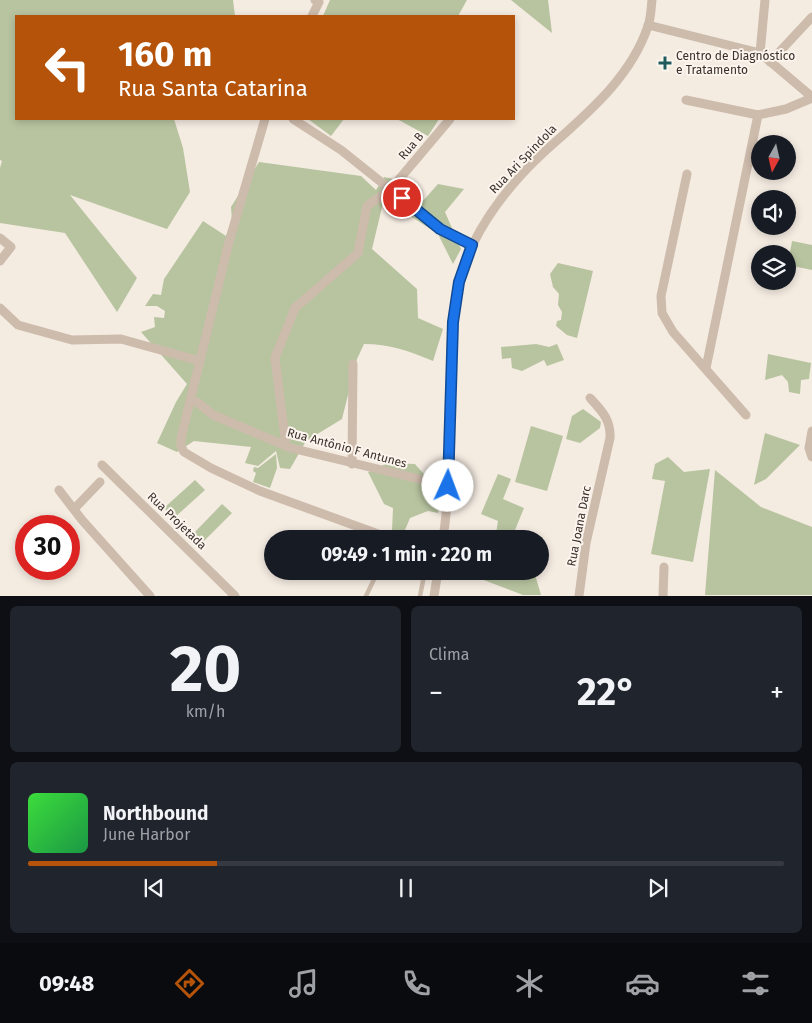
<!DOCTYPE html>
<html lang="pt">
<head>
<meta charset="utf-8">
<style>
  :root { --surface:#171b24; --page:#20242c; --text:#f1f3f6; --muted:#9ea1a6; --line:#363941; --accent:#b45309 }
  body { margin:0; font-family:"Fira Sans",sans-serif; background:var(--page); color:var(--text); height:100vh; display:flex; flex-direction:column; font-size:19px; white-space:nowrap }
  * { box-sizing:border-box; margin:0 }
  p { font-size:16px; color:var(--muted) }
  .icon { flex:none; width:28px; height:28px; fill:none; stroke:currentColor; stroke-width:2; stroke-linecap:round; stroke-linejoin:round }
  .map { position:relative; height:596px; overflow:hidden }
  .sheet { display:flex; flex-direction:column; gap:10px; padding:10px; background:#0d0f14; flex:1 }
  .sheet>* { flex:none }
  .banner { position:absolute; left:15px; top:15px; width:500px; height:105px; border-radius:0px; box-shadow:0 2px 8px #0003; background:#b45309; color:#fff; overflow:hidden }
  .needle { width:32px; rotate:188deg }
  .fabs { position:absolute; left:751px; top:135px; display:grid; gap:10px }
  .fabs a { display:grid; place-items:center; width:45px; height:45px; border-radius:50%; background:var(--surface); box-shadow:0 2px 8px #0003; font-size:25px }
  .speed { position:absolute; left:15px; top:515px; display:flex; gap:10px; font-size:25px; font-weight:700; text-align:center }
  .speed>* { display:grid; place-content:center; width:65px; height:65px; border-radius:50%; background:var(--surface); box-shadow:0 2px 8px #0003; line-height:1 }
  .speed .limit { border:8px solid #d22; background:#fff; color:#111 }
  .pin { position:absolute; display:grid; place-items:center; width:42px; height:42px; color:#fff; margin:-21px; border:2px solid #fff; border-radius:50%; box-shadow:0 1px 5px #0007 }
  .me { position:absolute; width:55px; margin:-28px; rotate:2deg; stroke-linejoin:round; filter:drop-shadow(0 0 4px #0008) }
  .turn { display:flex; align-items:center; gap:18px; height:105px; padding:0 20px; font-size:22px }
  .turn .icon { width:65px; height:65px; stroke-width:2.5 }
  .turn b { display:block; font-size:35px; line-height:42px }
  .big { font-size:38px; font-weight:700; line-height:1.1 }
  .sheet .tile { flex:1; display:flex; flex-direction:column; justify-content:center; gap:8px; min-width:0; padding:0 18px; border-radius:8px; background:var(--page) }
  .sheet .dial { align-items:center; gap:0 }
  .dial b { font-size:65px; line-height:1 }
  .song { display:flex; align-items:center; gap:15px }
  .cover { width:60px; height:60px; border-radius:8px; background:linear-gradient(135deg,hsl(120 70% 55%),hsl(140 70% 35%)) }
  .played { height:5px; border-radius:2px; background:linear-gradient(90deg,var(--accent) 25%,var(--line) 25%) }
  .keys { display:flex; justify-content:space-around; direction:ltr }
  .heat { display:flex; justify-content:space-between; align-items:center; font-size:28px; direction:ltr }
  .sheet .tiles { flex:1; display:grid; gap:10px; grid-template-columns:1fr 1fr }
  .tile:last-child { grid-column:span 2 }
  .trip { position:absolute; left:264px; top:530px; width:285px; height:50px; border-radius:25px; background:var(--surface); box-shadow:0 2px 8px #0003; font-weight:700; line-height:50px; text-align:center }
  .menu { display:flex; height:80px; justify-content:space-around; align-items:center; background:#090b0e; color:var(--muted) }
  .menu .icon { width:35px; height:35px }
  .menu .active { color:var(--accent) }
  .menu b { font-size:22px; color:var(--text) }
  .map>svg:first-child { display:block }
  .green { fill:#b8c4a0 }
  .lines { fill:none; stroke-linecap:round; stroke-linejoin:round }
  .lane { stroke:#cdbbac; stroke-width:4.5 }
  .street { stroke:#cdbbac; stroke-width:9 }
  .route-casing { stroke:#114b97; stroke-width:12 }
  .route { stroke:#1a73e8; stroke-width:9 }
  .poi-dot { fill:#1f5a5e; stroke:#fbf5ee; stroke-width:2 }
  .labels { text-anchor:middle; stroke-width:4; stroke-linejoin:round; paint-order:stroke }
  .poi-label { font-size:12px; fill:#3b302b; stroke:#fbf5ee; text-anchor:start }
  .street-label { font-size:12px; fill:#3b302b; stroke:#fbf5ee }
</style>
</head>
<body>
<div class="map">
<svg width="812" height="596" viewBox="0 0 812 596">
  <rect width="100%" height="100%" fill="#f4ebe1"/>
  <g class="green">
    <path d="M 0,0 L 233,0 L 235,16 L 16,16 L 16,119 L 174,119 L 183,148 L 190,192 L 167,229 L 70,195 L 137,278 L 117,312 L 65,233 L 0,223 L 0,168 L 2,161 L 0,160 Z"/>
    <path d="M 330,0 L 467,0 L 458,16 L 323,16 Z"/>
    <path d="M 511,0 L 548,0 L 552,33 Z"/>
    <path d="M 308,119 L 344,119 L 331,136 Z"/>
    <path d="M 397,119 L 439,119 L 428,136 Z"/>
    <path d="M 259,162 L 361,176 L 376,190 L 384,177 L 403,181 L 415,181 L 405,193 L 415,203 L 422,202 L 438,184 L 464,189 L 445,212 L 461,249 L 453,264 L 438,234 L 384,199 L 372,249 L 417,289 L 418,318 L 443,329 L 433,361 C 410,351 389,344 364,344 L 357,359 L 342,419 L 306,441 L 290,469 L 280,468 L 276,451 L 258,466 L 245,463 L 251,447 L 194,441 L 177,452 L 157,443 L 176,402 L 187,384 L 141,332 L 155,327 L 154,317 L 164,318 L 165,311 L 157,306 L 145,306 L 153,294 L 161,295 L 164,279 L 203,221 L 226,236 L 232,221 L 231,207 Z"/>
    <path d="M 792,241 L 812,245 L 812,270 L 788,265 Z"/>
    <path d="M 558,263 L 593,271 L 577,338 L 567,335 L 556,326 L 557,321 L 561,320 L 562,312 L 558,305 L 559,294 L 553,287 L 550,274 Z"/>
    <path d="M 536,344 L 549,347 L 557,344 L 564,360 L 547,366 L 544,360 L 522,371 L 512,368 L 511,358 L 502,359 L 501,347 Z"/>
    <path d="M 768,354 L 811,363 L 809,379 L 801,380 L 800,394 L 789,392 L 788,382 L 782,375 L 765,380 Z"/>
    <path d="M 583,409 L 601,422 L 600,428 L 580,443 L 566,439 L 572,416 Z"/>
    <path d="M 531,426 L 563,436 L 547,491 L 515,482 Z"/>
    <path d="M 765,433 L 800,445 L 766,479 L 754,485 Z"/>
    <path d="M 276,454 L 277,468 L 270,488 L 253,482 L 256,473 L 253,471 L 254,467 L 258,468 Z"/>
    <path d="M 668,457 L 684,472 L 710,469 L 693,562 L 651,554 L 665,481 L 652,479 L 655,464 Z"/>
    <path d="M 388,463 L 415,464 C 429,480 441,490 438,513 L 428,511 L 410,518 L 403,535 L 392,530 L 393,508 L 384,504 L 368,472 Z"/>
    <path d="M 715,470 L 761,507 L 812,527 L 812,595 L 705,595 Z"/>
    <path d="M 498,474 L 511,479 L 503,499 L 524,508 L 513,535 L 509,539 L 495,539 L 498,521 L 481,514 Z"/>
    <path d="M 195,480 L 205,490 L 174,518 L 164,508 Z"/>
    <path d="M 222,504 L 232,513 L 201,544 L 192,535 Z"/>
    <path d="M 484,571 L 534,571 L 541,595 L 523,595 L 481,579 Z"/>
  </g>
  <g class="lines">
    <g class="lane">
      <path d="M 366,596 L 378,571"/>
      <path d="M 420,596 L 425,571"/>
    </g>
    <g class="street">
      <path d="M 312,16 L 319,2 L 315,0"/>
      <path d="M 648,25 L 760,53 L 812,97"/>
      <path d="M 760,53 L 765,0"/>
      <path d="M 770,62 L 812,17"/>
      <path d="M 686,100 L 758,115 L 786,109 L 812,98"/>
      <path d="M 265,119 L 229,242 L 181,438 L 181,446 L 184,452 L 211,468 L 260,491 L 392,539"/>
      <path d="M 293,119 L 341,150 L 440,229 L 472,245"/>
      <path d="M 687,174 L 661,296 L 662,313 L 673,332 L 746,415"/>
      <path d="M 0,238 L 11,247 L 0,261"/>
      <path d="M 0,308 L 18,325 L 72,340 L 121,339 L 200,361"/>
      <path d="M 706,368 L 758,115"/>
      <path d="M 197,402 L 213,415 L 291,448 L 448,486"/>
      <path d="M 812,431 L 809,448 L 812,457"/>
      <path d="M 286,446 L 275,358 L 295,308 L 358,253 L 367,206 L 391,189 L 450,119"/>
      <path d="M 352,464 L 353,364"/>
      <path d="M 102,465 L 235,596"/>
      <path d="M 59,490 L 82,520 L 150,596"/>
      <path d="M 74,509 L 100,482"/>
      <path d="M 443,539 C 449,499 450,458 450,418 C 451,361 447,299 472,246 C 489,211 514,180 543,153 C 583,117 630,80 648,26 C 651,18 651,8 652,0"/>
      <path d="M 434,596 L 438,571"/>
      <path d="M 579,596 L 586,543 L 610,438 C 611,420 602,411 590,398"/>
      <path d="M 663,596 L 664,567"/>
    </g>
  </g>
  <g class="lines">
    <g class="route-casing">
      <path id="route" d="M 402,198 L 440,229 L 472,245 L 459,282 L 453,322 L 448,486"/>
    </g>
    <use href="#route" class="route"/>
  </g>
  <path class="poi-dot" d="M662.5 55.5h5v5h5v5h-5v5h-5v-5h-5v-5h5z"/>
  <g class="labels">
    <g class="poi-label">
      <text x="676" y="60">Centro de Diagnóstico<tspan x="676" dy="14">e Tratamento</tspan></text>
    </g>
    <g class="street-label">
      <text transform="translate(411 146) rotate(-50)" y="4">Rua B</text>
      <text transform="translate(523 159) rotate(-46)" y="4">Rua Ari Spindola</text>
      <text transform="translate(347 448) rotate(15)" y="4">Rua Antônio F Antunes</text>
      <text transform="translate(177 521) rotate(44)" y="4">Rua Projetada</text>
      <text transform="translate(579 526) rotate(-79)" y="4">Rua Joana Darc</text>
    </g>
  </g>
</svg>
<div class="fabs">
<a><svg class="needle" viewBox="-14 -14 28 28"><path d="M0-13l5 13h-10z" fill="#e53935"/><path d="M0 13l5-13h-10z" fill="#9ea1a6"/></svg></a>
<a><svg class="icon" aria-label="sound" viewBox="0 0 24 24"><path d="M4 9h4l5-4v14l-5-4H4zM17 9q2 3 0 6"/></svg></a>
<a><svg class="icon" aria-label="layers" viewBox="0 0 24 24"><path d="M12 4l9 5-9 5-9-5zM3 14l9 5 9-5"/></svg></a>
</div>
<div class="speed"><div class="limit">30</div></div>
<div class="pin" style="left:402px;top:198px;background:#d93025"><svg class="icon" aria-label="arrive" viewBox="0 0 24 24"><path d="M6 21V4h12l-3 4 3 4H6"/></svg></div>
<svg class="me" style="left:448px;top:486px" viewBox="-20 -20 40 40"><circle r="19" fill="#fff"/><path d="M0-13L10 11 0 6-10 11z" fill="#1a73e8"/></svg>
<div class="trip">09:49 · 1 min · 220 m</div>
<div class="banner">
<div class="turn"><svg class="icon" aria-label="left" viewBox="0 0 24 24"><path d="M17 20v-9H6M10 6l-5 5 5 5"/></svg><div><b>160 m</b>Rua Santa Catarina</div></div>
</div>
</div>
<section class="sheet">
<div class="tiles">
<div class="tile dial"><b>20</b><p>km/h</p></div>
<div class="tile"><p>Clima</p>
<div class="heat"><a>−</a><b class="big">22°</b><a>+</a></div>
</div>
<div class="tile">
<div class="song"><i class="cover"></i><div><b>Northbound</b><p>June Harbor</p></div></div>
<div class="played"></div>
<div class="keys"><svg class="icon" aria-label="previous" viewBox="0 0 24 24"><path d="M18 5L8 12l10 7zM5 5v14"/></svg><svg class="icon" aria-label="pause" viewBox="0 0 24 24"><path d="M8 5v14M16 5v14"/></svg><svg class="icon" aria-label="next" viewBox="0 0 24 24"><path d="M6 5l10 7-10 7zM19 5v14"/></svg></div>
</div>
</div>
</section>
<nav class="menu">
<b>09:48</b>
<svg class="icon active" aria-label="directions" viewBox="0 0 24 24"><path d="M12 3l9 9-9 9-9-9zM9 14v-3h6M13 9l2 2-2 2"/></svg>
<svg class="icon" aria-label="music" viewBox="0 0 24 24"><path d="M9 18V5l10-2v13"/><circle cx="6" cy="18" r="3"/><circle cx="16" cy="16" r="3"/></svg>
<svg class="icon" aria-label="phone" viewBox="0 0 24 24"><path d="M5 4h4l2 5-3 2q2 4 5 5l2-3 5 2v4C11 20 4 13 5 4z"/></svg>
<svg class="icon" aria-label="climate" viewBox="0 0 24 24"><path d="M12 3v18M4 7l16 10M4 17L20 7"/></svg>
<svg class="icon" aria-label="car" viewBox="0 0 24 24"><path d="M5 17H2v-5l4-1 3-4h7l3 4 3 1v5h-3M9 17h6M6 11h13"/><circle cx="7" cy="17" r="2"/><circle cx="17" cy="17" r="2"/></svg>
<svg class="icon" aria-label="filters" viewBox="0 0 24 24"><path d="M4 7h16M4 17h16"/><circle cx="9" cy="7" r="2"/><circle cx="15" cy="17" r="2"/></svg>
</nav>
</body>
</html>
